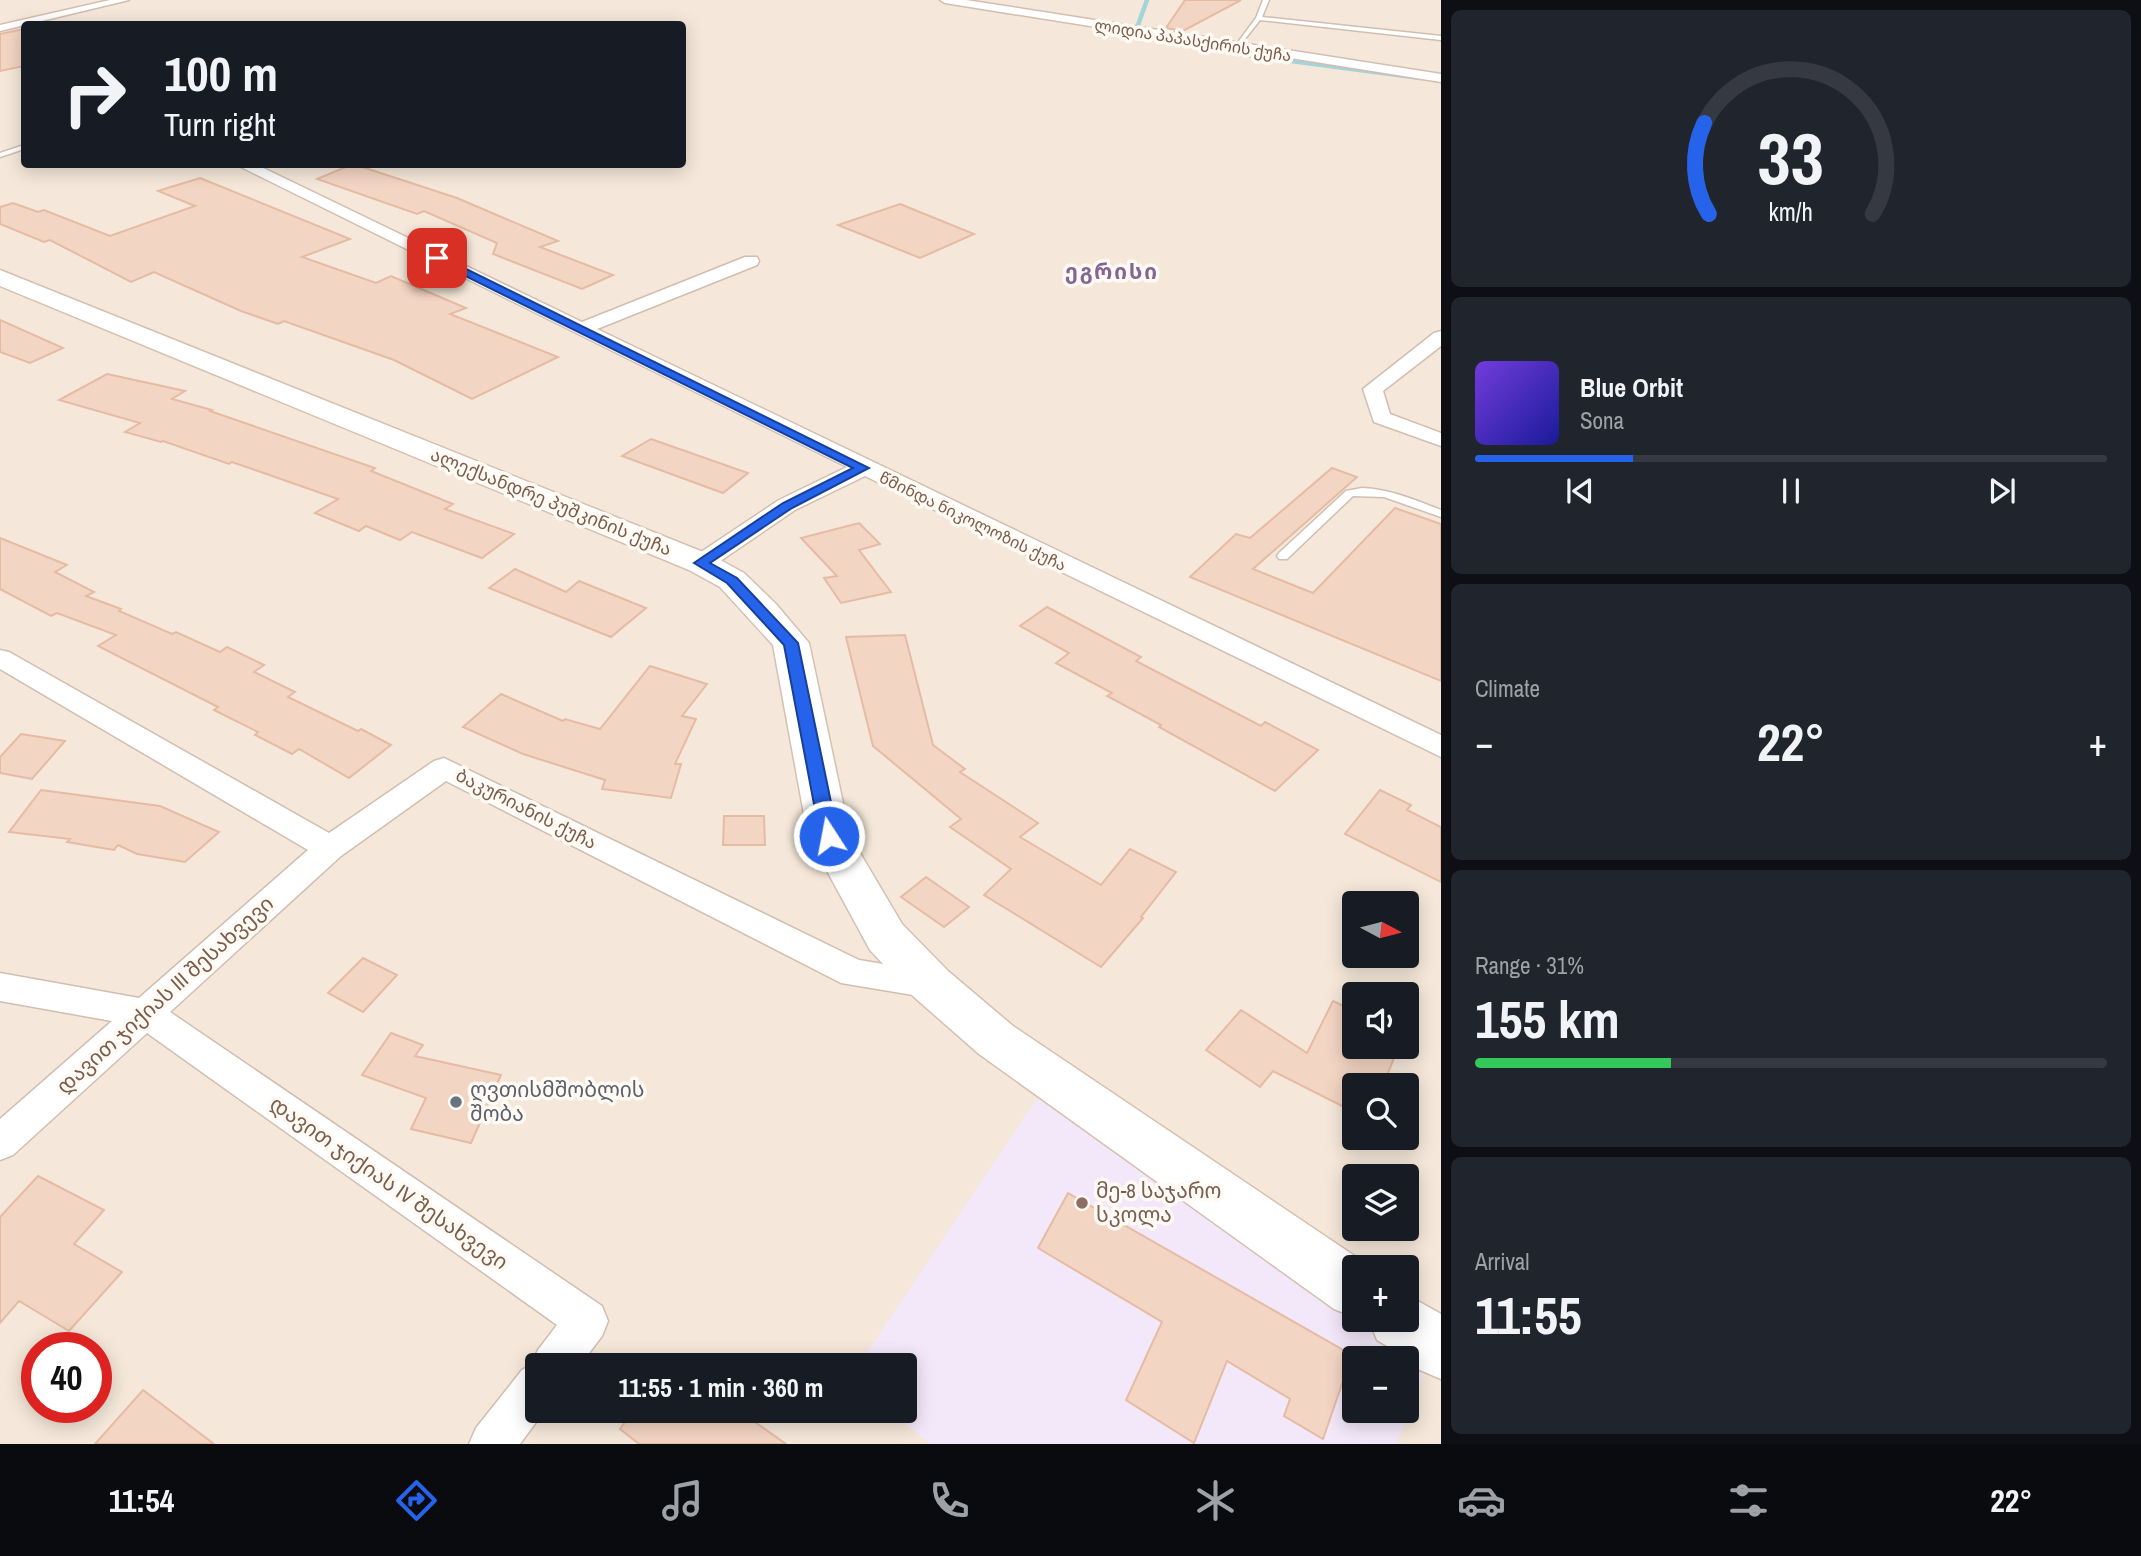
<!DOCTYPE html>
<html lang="en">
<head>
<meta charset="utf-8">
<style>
  :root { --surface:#171b24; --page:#20242c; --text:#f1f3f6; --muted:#9ea1a6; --line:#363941; --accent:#2563eb }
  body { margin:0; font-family:"Archivo Narrow","Noto Sans Georgian",sans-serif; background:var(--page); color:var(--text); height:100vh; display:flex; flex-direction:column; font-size:26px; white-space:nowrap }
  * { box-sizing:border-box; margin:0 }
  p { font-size:23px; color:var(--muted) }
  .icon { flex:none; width:38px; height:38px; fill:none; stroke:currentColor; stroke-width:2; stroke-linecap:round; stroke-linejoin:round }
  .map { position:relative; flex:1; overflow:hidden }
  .side { display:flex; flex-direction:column; gap:10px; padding:10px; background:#0d0f14; width:700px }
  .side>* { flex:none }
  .guide { position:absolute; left:21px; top:21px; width:665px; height:147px; border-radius:7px; box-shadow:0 4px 18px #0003; background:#171b24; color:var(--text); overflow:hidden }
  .needle { width:46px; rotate:97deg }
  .buttons { position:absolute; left:1342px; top:891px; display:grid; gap:14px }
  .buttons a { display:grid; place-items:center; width:77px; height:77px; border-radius:7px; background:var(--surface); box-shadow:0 4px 18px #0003; font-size:35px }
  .speed { position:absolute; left:21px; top:1332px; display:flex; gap:14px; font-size:35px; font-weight:700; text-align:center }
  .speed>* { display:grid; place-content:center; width:91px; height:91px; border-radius:50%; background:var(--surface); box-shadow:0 4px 18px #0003; line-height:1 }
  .speed .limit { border:10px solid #d22; background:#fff; color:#111 }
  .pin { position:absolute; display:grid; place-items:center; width:60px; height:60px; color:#fff; margin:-30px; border-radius:14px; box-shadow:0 4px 10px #0006 }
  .me { position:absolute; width:77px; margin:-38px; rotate:349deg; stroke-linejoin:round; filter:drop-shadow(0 0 5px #0008) }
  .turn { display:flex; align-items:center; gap:24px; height:147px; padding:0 28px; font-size:32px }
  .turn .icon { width:91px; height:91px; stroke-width:2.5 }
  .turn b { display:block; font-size:49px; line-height:60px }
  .big { font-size:52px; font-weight:800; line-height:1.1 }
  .side .tile { flex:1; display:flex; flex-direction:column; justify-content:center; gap:10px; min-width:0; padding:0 24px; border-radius:10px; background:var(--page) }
  .side .dial { align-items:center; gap:0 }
  .dial svg { height:182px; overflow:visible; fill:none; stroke:var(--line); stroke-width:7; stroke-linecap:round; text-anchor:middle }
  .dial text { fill:var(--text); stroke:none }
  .song { display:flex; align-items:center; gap:21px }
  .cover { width:84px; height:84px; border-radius:10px; background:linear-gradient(135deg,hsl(260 70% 55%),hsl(240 70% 35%)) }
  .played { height:7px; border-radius:4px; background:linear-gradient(90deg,var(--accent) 25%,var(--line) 25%) }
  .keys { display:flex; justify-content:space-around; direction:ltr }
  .heat { display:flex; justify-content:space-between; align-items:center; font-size:38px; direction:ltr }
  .charge { height:10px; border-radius:5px; background:linear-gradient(90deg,#34c759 31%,var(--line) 0) }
  .trip { position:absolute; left:525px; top:1353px; width:392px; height:70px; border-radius:7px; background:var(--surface); box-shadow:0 4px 18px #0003; font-weight:800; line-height:70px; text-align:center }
  .tab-bar { display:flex; height:112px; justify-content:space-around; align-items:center; background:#090b0e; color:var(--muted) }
  .tab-bar .icon { width:49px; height:49px }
  .tab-bar .selected { color:var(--accent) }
  .tab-bar b { font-size:32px; color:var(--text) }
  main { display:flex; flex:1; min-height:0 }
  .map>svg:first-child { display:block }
  .residential { fill:#f5e8da; fill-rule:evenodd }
  .education { fill:#f3e8fa; fill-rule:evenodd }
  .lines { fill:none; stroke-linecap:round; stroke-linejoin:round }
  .stream { stroke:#a5d3da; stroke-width:4.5 }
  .building { fill:#f3d5c3; stroke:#e6bba3; stroke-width:2 }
  .lane-casing { stroke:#d1beb0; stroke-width:3 }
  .street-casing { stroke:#d1beb0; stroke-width:3 }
  .secondary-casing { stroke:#d6c0b0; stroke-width:3 }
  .lane { fill:#fff; fill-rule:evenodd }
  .street { fill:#fff; fill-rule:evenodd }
  .secondary { fill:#fff; fill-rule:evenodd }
  .route { fill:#2563eb; stroke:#184099; stroke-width:2 }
  .worship-dot { fill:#6b7280; stroke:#fffaf3; stroke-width:2.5 }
  .education-dot { fill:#8d6e63; stroke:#fffaf3; stroke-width:2.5 }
  .labels { text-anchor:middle; stroke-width:7; stroke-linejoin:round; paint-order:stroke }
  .far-street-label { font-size:16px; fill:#7a5c4d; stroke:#fffaf3 }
  .street-label { font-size:18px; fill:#7a5c4d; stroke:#fffaf3 }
  .far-district-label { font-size:21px; font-weight:bold; letter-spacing:2px; fill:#846695; stroke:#fffaf3 }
  .near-street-label { font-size:21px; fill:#7a5c4d; stroke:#fffaf3 }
  .near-worship-label { font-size:21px; fill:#5b616d; stroke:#fffaf3; text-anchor:start }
  .near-education-label { font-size:21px; fill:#785e54; stroke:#fffaf3; text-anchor:start }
</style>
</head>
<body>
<main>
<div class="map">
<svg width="1441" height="1444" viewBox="0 0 1441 1444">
  <rect width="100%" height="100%" fill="#fdf6ec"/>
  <path class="residential" d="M 0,0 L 1441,0 L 1441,1444 L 0,1444 ZM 24,24 L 682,24 L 682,164 L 24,164 ZM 1354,903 L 1407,903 L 1407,956 L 1354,956 ZM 1354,994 L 1407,994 L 1407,1046 L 1354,1046 ZM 1354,1085 L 1407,1085 L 1407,1138 L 1354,1138 ZM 1354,1176 L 1407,1176 L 1407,1228 L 1354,1228 ZM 1354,1267 L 1407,1267 L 1407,1320 L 1354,1320 ZM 37,1348 L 96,1348 L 96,1407 L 37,1407 ZM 1354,1358 L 1407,1358 L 1407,1410 L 1354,1410 ZM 537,1365 L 905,1365 L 905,1410 L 537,1410 Z"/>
  <path class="education" d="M 1040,1094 L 1354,1311 L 1354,1320 L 1367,1320 L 1429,1362 L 1396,1444 L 931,1444 L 889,1411 L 905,1410 L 905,1365 L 859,1365 ZM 1354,1358 L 1407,1358 L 1407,1410 L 1354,1410 Z"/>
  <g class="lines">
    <path class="stream" d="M 1147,0 L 1138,25 L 1147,37 L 1246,55 L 1420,78"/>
  </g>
  <g class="building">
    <path d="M 1185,0 L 1241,0 L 1183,31 L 1166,28 Z"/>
    <path d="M 24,29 L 24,66 L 0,71 L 0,34 Z"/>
    <path d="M 353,164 L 457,198 L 558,241 L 540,247 L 613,275 L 582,289 L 493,254 L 497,243 L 424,211 L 417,214 L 317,179 Z"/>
    <path d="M 200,178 L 350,239 L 302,257 L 376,283 L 391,276 L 466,308 L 450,314 L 558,357 L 472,399 L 394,360 L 284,321 L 278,324 L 241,311 L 154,272 L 131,282 L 50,240 L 44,242 L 0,224 L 0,207 L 13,203 L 38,212 L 44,210 L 110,236 L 195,206 L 158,191 Z"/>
    <path d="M 900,204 L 974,234 L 920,258 L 838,225 Z"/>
    <path d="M 0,320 L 63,348 L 30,363 L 0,352 Z"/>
    <path d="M 107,374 L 185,391 L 172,399 L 212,410 L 210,411 L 375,468 L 371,471 L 453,504 L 445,509 L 514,534 L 482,558 L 412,532 L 400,540 L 366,526 L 359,531 L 315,513 L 338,499 L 232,462 L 229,464 L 163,441 L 161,442 L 125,432 L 140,423 L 59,400 Z"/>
    <path d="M 651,439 L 748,473 L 723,493 L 622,456 Z"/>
    <path d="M 1332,468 L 1357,477 L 1253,569 L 1313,593 L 1395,508 L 1441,524 L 1441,681 L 1190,577 L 1236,534 L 1250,538 Z"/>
    <path d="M 859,523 L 880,544 L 859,550 L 891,592 L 841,603 L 824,578 L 837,576 L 801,538 Z"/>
    <path d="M 0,538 L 67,565 L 55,572 L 94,592 L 86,596 L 121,609 L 119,611 L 172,634 L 176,632 L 220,652 L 227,647 L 264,665 L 254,672 L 295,692 L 288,697 L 358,731 L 361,729 L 391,745 L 349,778 L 299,749 L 292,754 L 255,735 L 258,732 L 214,710 L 218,707 L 98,646 L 116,635 L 57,613 L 51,616 L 0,589 Z"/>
    <path d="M 515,569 L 566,592 L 579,581 L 646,608 L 611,637 L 489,588 Z"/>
    <path d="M 1047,607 L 1141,657 L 1136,661 L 1261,726 L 1265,722 L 1318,750 L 1275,791 L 1159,727 L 1161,725 L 1107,696 L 1112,693 L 1056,663 L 1069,653 L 1020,626 Z"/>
    <path d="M 905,635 L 933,745 L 965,769 L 960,772 L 1038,823 L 1020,837 L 1101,885 L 1130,849 L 1176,872 L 1141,917 L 1143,918 L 1101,967 L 984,895 L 1011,869 L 950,827 L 961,819 L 873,746 L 846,637 Z"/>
    <path d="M 650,666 L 707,684 L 682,716 L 696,719 L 675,764 L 681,764 L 671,798 L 602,789 L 605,780 L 523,754 L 463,727 L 501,694 L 563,721 L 565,719 L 600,729 Z"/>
    <path d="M 21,734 L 65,741 L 32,779 L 0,773 L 0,757 Z"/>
    <path d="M 41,790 L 160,806 L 219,832 L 185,862 L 137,854 L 118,845 L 114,850 L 67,842 L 70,839 L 9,832 Z"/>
    <path d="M 1380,790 L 1411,805 L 1407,810 L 1441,827 L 1441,882 L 1345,834 Z"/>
    <path d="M 724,816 L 764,816 L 765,845 L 723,845 Z"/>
    <path d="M 926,877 L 969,907 L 944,927 L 901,897 Z"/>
    <path d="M 363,958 L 397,975 L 363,1012 L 328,993 Z"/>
    <path d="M 1333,1001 L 1354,1011 L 1354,1046 L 1399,1046 L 1383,1085 L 1354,1085 L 1354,1112 L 1273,1071 L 1260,1087 L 1206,1050 L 1241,1010 L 1307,1053 Z"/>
    <path d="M 391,1033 L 423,1045 L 415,1056 L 501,1075 L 471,1143 L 411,1129 L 426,1098 L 362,1075 Z"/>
    <path d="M 38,1176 L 104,1210 L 74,1244 L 122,1272 L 69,1331 L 19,1301 L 0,1323 L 0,1217 Z"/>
    <path d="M 1068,1193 L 1352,1355 L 1323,1439 L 1284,1416 L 1290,1399 L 1227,1361 L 1194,1443 L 1126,1400 L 1162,1322 L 1038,1248 Z"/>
    <path d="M 143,1390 L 214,1444 L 95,1444 Z"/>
    <path d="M 633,1410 L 738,1410 L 786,1444 L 639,1444 L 620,1429 Z"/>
  </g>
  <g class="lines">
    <g class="lane-casing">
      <g id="lane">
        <path d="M 1263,0 L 1269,0 L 1262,17 L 1441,36 L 1441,40 L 1260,20 L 1237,49 L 1233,49 L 1256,18 Z"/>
        <path d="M 24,145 L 24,149 L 0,157 L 0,153 Z"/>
        <path d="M 1362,488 C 1390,489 1415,500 1441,510 L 1441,517 L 1384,497 L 1353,496 L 1287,559 L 1279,559 L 1277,556 L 1279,553 L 1346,491 Z"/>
      </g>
    </g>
    <g class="street-casing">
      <g id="street">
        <path d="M 110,0 L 129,0 L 0,31 L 0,25 Z"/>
        <path d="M 940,0 L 966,0 L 1441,74 L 1441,82 L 945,3 Z"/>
        <path d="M 235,164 L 255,164 L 582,322 L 745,257 L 757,257 L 759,261 L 757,265 L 597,329 L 1441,735 L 1441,757 L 865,476 L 795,510 L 710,568 L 701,570 L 692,568 L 689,563 L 692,558 L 779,500 L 847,467 Z"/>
        <path d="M 1441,331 L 1441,346 L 1383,391 L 1390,414 L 1441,433 L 1441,446 L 1374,422 L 1363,389 L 1434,333 Z"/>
        <path d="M 0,650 L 9,652 L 329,833 L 434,761 L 444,758 L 859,960 L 943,974 L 948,984 L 943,994 L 931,998 L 841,983 L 446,781 L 341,856 L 170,1012 L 602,1306 L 608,1321 L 602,1336 L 580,1365 L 537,1365 L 537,1410 L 545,1410 L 520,1444 L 469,1444 L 476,1428 L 522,1370 L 531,1365 L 538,1350 L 557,1325 L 147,1033 L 13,1155 L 0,1160 L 0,1119 L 112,1021 L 0,1001 L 0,973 L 139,998 L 308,850 L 0,669 Z"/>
      </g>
    </g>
    <g class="secondary-casing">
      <g id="secondary">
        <path d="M 0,270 L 713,556 L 744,573 L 776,604 L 809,643 L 850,836 L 902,924 L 948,971 L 1013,1026 L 1371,1267 L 1354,1267 L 1354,1317 L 1334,1309 L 979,1054 L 914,997 L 870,950 L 808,836 L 773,645 L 720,587 L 689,570 L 0,286 Z"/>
        <path d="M 1407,1295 L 1441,1314 L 1441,1379 L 1420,1370 L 1407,1358 L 1377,1340 L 1369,1320 L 1407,1320 Z"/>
      </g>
    </g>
    <use href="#lane" class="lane"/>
    <use href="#street" class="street"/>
    <use href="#secondary" class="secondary"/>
  </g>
  <path class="route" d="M 433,256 L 440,256 L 869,468 L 792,508 L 710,563 L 737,578 L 798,643 L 838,836 L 835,840 L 823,840 L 820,836 L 784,645 L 727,583 L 694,563 L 783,503 L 853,468 L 433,260 Z"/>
  <circle class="worship-dot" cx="456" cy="1102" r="7"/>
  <circle class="education-dot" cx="1082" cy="1203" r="7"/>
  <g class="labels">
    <g class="far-street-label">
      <text transform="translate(1193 40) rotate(9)" y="6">ლიდია პაპასქირის ქუჩა</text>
      <text transform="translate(973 521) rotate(26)" y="6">წმინდა ნიკოლოზის ქუჩა</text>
    </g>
    <g class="street-label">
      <text transform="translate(551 502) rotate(22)" y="6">ალექსანდრე პუშკინის ქუჩა</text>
      <text transform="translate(526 809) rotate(27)" y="6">ბაკურიანის ქუჩა</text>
    </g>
    <g class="far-district-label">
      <text x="1112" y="279">ეგრისი</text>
    </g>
    <g class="near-street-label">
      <text transform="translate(165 995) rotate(-42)" y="7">დავით ჯიქიას III შესახვევი</text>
      <text transform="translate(389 1183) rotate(35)" y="7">დავით ჯიქიას IV შესახვევი</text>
    </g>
    <g class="near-worship-label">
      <text x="470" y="1097">ღვთისმშობლის<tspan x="470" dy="24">შობა</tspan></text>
    </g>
    <g class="near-education-label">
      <text x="1096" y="1198">მე-8 საჯარო<tspan x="1096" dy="24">სკოლა</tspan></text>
    </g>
  </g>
</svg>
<div class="buttons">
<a><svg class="needle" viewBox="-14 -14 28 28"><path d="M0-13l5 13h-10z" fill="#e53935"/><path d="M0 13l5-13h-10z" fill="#9ea1a6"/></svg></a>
<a><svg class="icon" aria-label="sound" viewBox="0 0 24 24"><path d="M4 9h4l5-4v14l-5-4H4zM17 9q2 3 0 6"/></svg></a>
<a><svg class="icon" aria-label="search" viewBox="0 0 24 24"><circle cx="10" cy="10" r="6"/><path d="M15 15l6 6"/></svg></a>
<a><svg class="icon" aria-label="layers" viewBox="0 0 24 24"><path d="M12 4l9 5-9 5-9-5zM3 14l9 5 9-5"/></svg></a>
<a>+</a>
<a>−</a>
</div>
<div class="speed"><div class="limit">40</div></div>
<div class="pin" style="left:437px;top:258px;background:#d93025"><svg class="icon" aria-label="arrive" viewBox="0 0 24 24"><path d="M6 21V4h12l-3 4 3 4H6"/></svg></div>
<svg class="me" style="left:829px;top:836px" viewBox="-20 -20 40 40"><circle r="17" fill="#2563eb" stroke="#fff" stroke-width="3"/><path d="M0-11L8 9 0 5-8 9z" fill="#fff"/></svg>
<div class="trip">11:55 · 1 min · 360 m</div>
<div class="guide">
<div class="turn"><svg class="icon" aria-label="right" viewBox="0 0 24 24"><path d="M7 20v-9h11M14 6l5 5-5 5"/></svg><div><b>100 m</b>Turn right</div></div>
</div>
</div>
<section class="side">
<div class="tile dial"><svg viewBox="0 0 100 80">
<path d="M14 69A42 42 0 1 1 86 69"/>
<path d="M14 69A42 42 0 0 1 12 29" stroke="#2563eb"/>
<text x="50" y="56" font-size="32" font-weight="700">33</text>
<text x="50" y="72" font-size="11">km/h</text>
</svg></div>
<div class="tile">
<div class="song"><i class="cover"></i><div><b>Blue Orbit</b><p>Sona</p></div></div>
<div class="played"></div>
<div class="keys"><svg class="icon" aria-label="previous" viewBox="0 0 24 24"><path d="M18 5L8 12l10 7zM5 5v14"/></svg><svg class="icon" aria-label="pause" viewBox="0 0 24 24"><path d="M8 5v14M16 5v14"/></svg><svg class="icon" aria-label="next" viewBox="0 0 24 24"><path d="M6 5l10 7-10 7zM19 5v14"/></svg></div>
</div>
<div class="tile"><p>Climate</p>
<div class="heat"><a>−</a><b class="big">22°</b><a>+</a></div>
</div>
<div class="tile"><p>Range · 31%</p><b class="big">155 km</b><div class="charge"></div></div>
<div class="tile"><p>Arrival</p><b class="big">11:55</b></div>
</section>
</main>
<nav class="tab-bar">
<b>11:54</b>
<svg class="icon selected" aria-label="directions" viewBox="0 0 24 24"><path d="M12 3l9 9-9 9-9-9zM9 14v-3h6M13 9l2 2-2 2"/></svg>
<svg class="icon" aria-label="music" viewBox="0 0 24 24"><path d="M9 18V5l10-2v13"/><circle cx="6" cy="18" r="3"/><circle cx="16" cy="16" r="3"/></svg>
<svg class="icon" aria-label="phone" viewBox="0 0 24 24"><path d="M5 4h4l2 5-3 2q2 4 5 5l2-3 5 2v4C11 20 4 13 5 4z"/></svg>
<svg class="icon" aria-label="climate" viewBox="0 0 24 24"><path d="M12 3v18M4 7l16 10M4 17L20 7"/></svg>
<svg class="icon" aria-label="car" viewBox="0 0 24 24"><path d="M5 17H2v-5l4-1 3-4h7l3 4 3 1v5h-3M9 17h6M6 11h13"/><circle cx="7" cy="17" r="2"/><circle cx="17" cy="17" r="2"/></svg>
<svg class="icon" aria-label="filters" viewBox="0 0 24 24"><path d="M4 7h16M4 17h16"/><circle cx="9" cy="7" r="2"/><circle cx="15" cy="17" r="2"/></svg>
<b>22°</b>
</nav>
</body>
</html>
